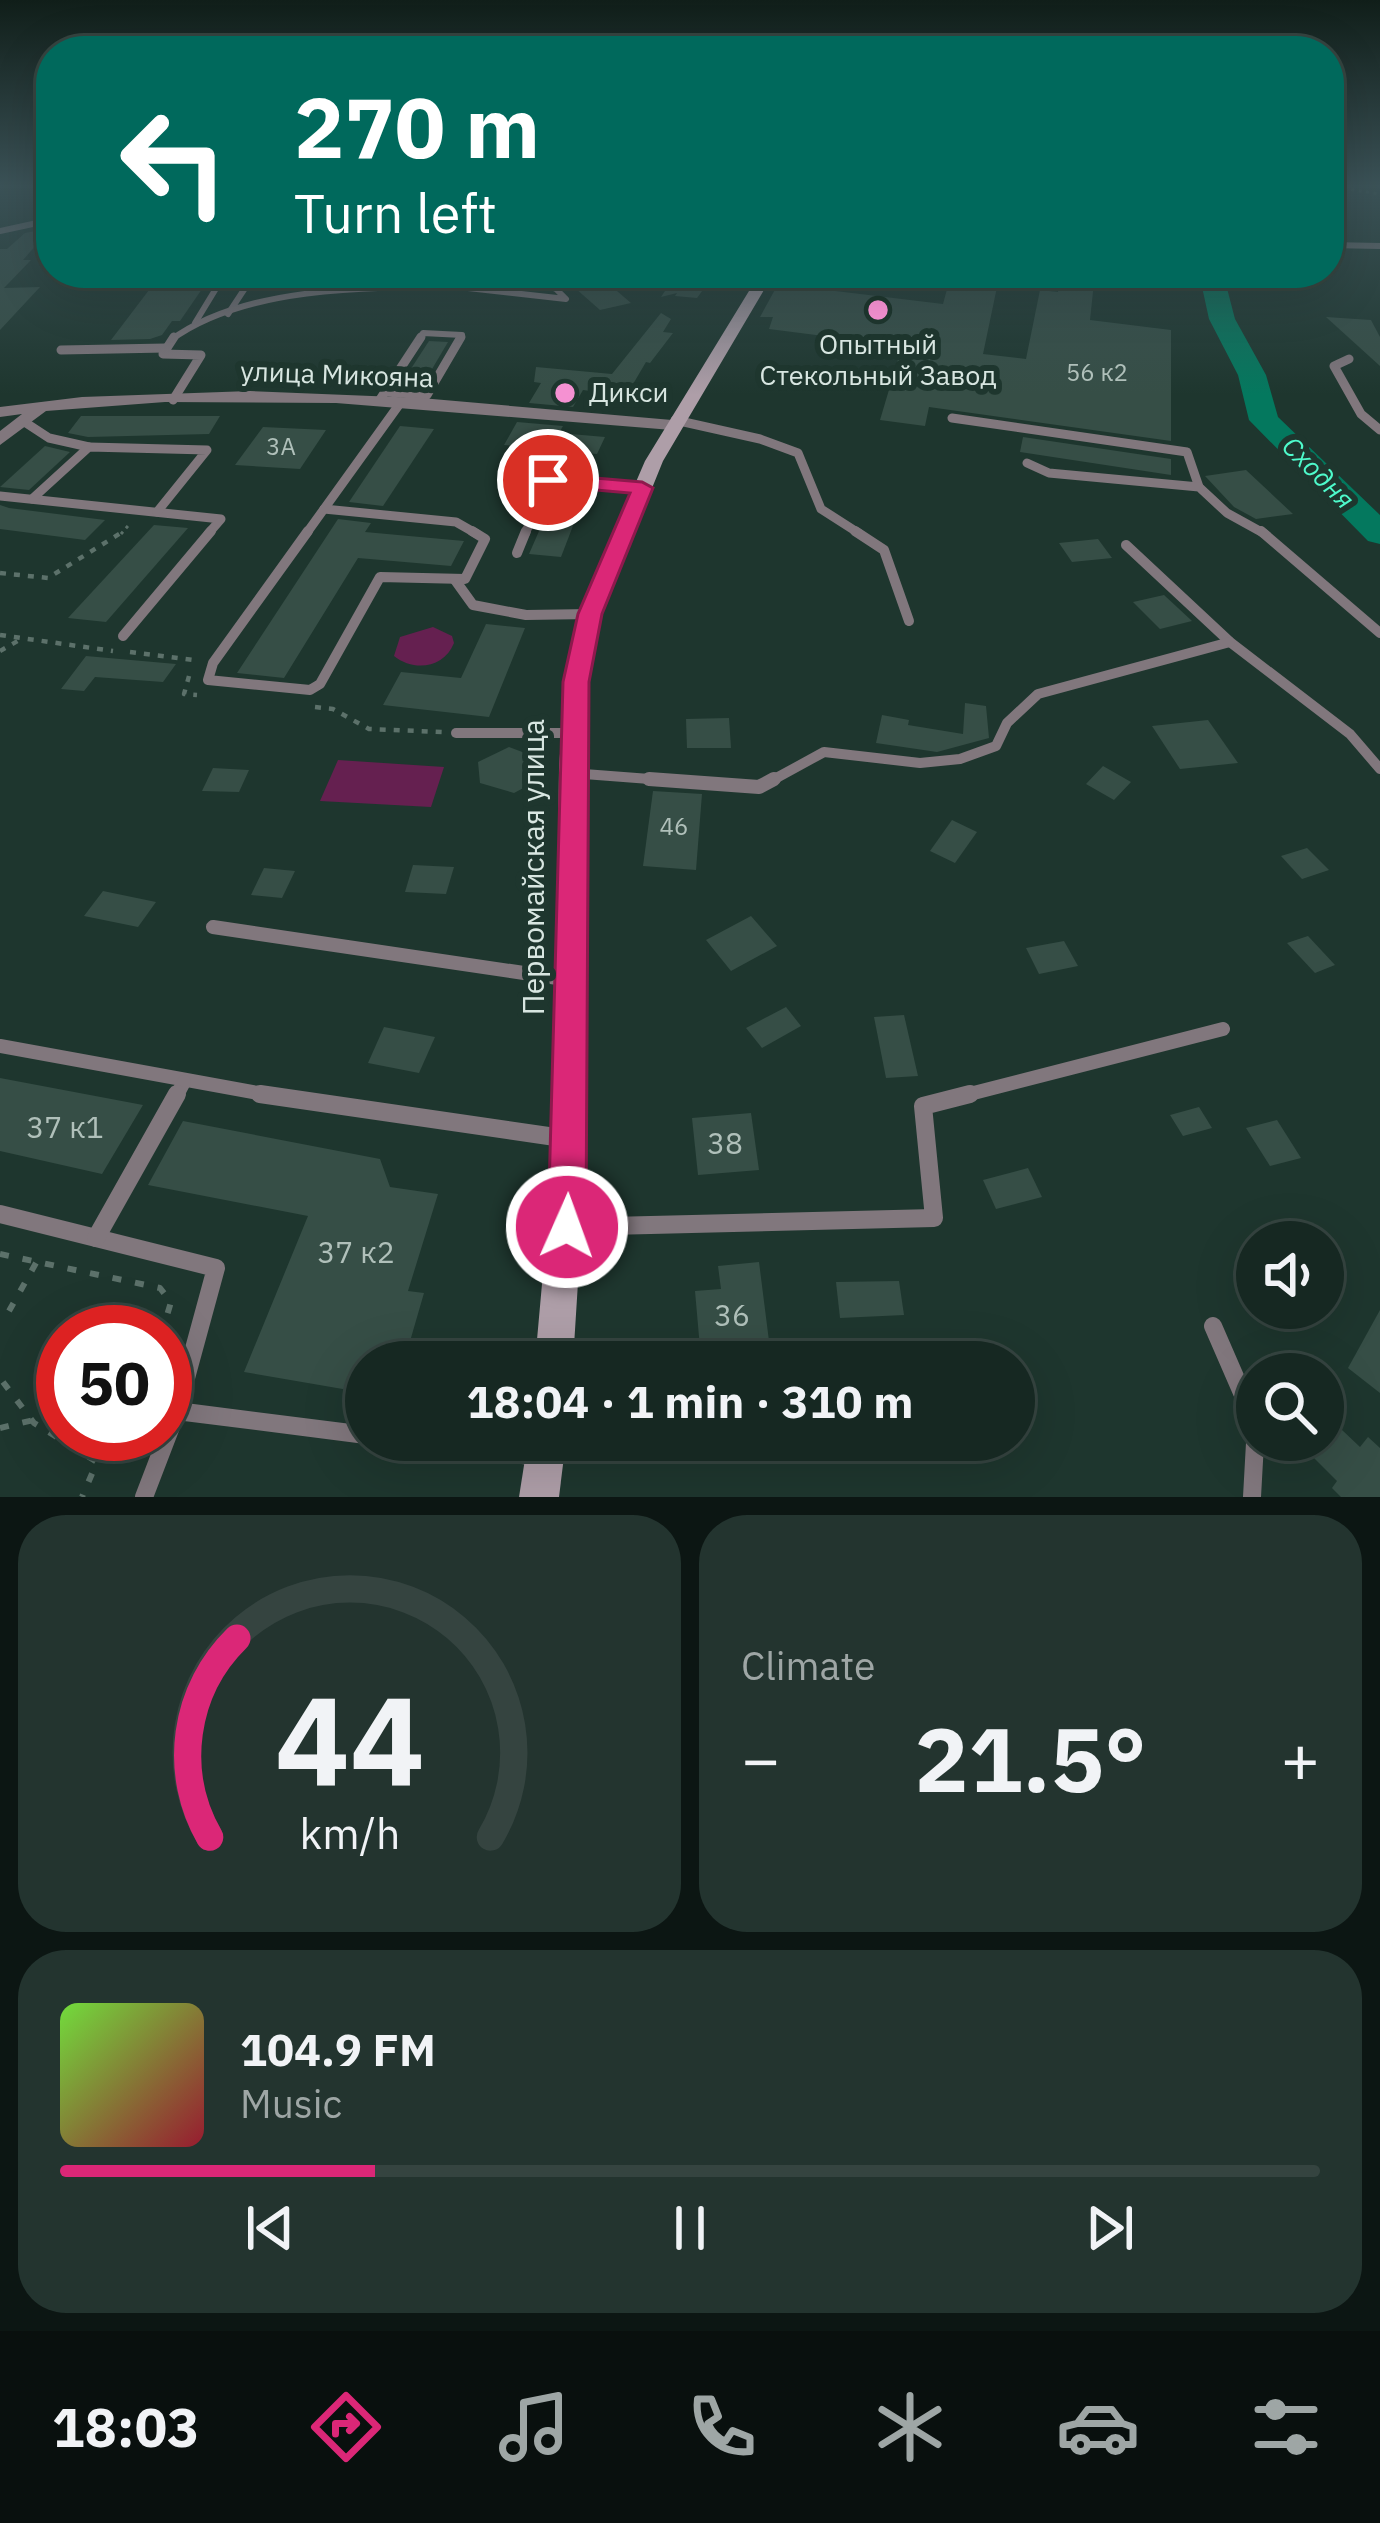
<!DOCTYPE html>
<html lang="en">
<head>
<meta charset="utf-8">
<style>
  :root { --surface:#162822; --page:#23342f; --text:#f1f3f6; --muted:#9ea6a5; --line:#354440; --accent:#db2777 }
  body { margin:0; font-family:"IBM Plex Sans",sans-serif; background:var(--page); color:var(--text); height:100vh; display:flex; flex-direction:column; font-size:45px; white-space:nowrap }
  * { box-sizing:border-box; margin:0 }
  p { font-size:39px; color:var(--muted) }
  .icon { flex:none; width:66px; height:66px; fill:none; stroke:currentColor; stroke-width:2; stroke-linecap:round; stroke-linejoin:round }
  .map { position:relative; height:1497px; overflow:hidden }
  .panel { display:flex; flex-direction:column; gap:18px; padding:18px; background:#0c1613; flex:1 }
  .panel>* { flex:none }
  .guide { position:absolute; left:36px; top:36px; width:1308px; height:252px; border-radius:48px; box-shadow:0 12px 48px #0002,0 0 0 3px var(--line); background:#00695c; color:#fff; overflow:hidden }
  .tools { position:absolute; left:1236px; top:1221px; display:grid; gap:24px }
  .tools a { display:grid; place-items:center; width:108px; height:108px; border-radius:50%; background:var(--surface); box-shadow:0 12px 48px #0002,0 0 0 3px var(--line); font-size:60px }
  .speed { position:absolute; left:36px; top:1305px; display:flex; gap:24px; font-size:60px; font-weight:700; text-align:center }
  .speed>* { display:grid; place-content:center; width:156px; height:156px; border-radius:50%; background:var(--surface); box-shadow:0 12px 48px #0002,0 0 0 3px var(--line); line-height:1 }
  .speed .limit { border:18px solid #d22; background:#fff; color:#111 }
  .pin { position:absolute; display:grid; place-items:center; width:102px; height:102px; color:#fff; margin:-51px; border:6px solid #fff; border-radius:50%; box-shadow:0 3px 12px #0007 }
  .me { position:absolute; width:132px; margin:-66px; rotate:2deg; stroke-linejoin:round; filter:drop-shadow(0 0 9px #0008) }
  .turn { display:flex; align-items:center; gap:42px; height:252px; padding:0 60px; font-size:54px }
  .turn .icon { width:156px; height:156px; stroke-width:2.5 }
  .turn b { display:block; font-size:84px; line-height:102px }
  .big { font-size:90px; font-weight:700; line-height:1.1 }
  .panel .card { flex:1; display:flex; flex-direction:column; justify-content:center; gap:18px; min-width:0; padding:0 42px; border-radius:48px; background:var(--page) }
  .panel .dial { align-items:center; gap:0 }
  .dial svg { height:312px; overflow:visible; fill:none; stroke:var(--line); stroke-width:7; stroke-linecap:round; text-anchor:middle }
  .dial text { fill:var(--text); stroke:none }
  .song { display:flex; align-items:center; gap:36px }
  .cover { width:144px; height:144px; border-radius:18px; background:linear-gradient(135deg,hsl(100 70% 55%),hsl(350 70% 35%)) }
  .played { height:12px; border-radius:6px; background:linear-gradient(90deg,var(--accent) 25%,var(--line) 25%) }
  .keys { display:flex; justify-content:space-around; direction:ltr }
  .heat { display:flex; justify-content:space-between; align-items:center; font-size:66px; direction:ltr }
  .panel .tiles { flex:1; display:grid; gap:18px; grid-template-columns:1fr 1fr }
  .card:last-child { grid-column:span 2 }
  .trip { position:absolute; left:345px; top:1341px; width:690px; height:120px; border-radius:60px; background:var(--surface); box-shadow:0 12px 48px #0002,0 0 0 3px var(--line); font-weight:700; line-height:120px; text-align:center }
  .tab-bar { display:flex; height:192px; justify-content:space-around; align-items:center; background:#09100e; color:var(--muted) }
  .tab-bar .icon { width:84px; height:84px }
  .tab-bar .on { color:var(--accent) }
  .tab-bar b { font-size:54px; color:var(--text) }
  .map>svg:first-child { display:block }
  .green { fill:#652050 }
  .lines { fill:none; stroke-linecap:round; stroke-linejoin:round }
  .river { fill:#04785e; fill-rule:evenodd }
  .building { fill:#364e46 }
  .path-far2 { stroke:#5c716a; stroke-width:3; stroke-dasharray:3 4.5; stroke-linecap:butt }
  .path-far1 { stroke:#5c716a; stroke-width:4.5; stroke-dasharray:6 8; stroke-linecap:butt }
  .path { stroke:#5c716a; stroke-width:6; stroke-dasharray:9 14; stroke-linecap:butt }
  .service-far4 { stroke:#81777d; stroke-width:6 }
  .service-far3 { stroke:#81777d; stroke-width:9 }
  .service-far2 { stroke:#81777d; stroke-width:10 }
  .service-far1 { stroke:#81777d; stroke-width:14 }
  .service { stroke:#81777d; stroke-width:18 }
  .minor { fill:#81777d; fill-rule:evenodd }
  .secondary { fill:#ae9ea8; fill-rule:evenodd }
  .route { fill:#db2777; stroke:#8e194d; stroke-width:3 }
  .poi-dot { fill:#f591d2; stroke:#1e362e; stroke-width:4.5 }
  .labels { text-anchor:middle; stroke-width:12; stroke-linejoin:round; paint-order:stroke }
  .number-label { font-size:24px; fill:#b0c0ba }
  .far-poi-label { font-size:27px; fill:#d8e6e1; stroke:#1e362e }
  .far-street-label { font-size:27px; fill:#d8e6e1; stroke:#1e362e }
  .far-water-label { font-size:27px; font-style:italic; fill:#4efacb; stroke:#1e362e }
  .street-label { font-size:30px; fill:#d8e6e1; stroke:#1e362e }
  .near-number-label { font-size:30px; fill:#b0c0ba }
</style>
</head>
<body>
<div class="map">
<svg width="1380" height="1497" viewBox="0 0 1380 1497">
  <rect width="100%" height="100%" fill="#1e362e"/>
  <g class="green">
    <path d="M 433,627 L 452,636 L 454,643 C 444,668 414,672 394,656 L 400,637 Z"/>
    <path d="M 338,760 L 444,767 L 431,807 L 320,801 Z"/>
  </g>
  <g class="lines">
    <path class="river" d="M 1199,273 L 1223,273 L 1235,319 L 1266,375 L 1278,417 L 1380,515 L 1380,544 L 1368,541 L 1249,420 L 1238,375 L 1209,319 Z"/>
  </g>
  <g class="building">
    <path d="M 51,228 L 23,260 L 31,260 L 4,288 L 40,287 L 0,330 L 0,249 L 7,249 L 25,233 Z"/>
    <path d="M 179,273 L 213,273 L 180,321 L 172,321 L 162,335 L 150,339 L 111,340 L 149,290 L 157,290 L 166,278 Z"/>
    <path d="M 536,273 L 596,273 L 631,303 L 600,310 L 566,280 L 562,285 Z"/>
    <path d="M 677,273 L 730,273 L 731,281 L 705,287 L 697,298 L 675,296 L 677,293 L 661,297 Z"/>
    <path d="M 800,273 L 835,273 L 827,290 L 943,304 L 949,282 L 997,287 L 983,354 L 1026,359 L 1040,290 L 1058,292 L 1060,273 L 1095,273 L 1090,320 L 1171,330 L 1171,441 L 929,407 L 925,426 L 880,420 L 902,346 L 769,329 L 773,317 L 760,317 L 783,275 Z"/>
    <path d="M 661,313 L 671,319 L 663,332 L 673,333 L 650,363 L 646,362 L 626,396 L 583,390 L 573,407 L 529,403 L 541,383 L 534,382 L 536,367 L 612,374 Z"/>
    <path d="M 1326,317 L 1371,320 L 1380,337 L 1380,366 Z"/>
    <path d="M 429,341 L 448,342 L 422,386 L 401,384 Z"/>
    <path d="M 81,416 L 220,416 L 209,434 L 88,437 L 68,433 Z"/>
    <path d="M 517,422 L 563,426 L 559,433 L 605,437 L 597,454 L 504,445 Z"/>
    <path d="M 400,426 L 434,429 L 383,506 L 349,502 Z"/>
    <path d="M 263,427 L 326,430 L 300,469 L 235,465 Z"/>
    <path d="M 1023,437 L 1171,459 L 1171,475 L 1020,452 Z"/>
    <path d="M 45,446 L 70,452 L 29,490 L 0,487 Z"/>
    <path d="M 1246,470 L 1293,514 L 1256,519 L 1234,507 L 1205,476 Z"/>
    <path d="M 557,490 L 586,492 L 561,557 L 529,554 Z"/>
    <path d="M 0,505 L 9,508 L 105,520 L 85,540 L 0,529 Z"/>
    <path d="M 338,519 L 371,523 L 365,532 L 464,541 L 451,566 L 358,558 L 284,678 L 237,673 Z"/>
    <path d="M 154,525 L 188,528 L 106,622 L 68,618 Z"/>
    <path d="M 1098,539 L 1112,558 L 1072,562 L 1059,543 Z"/>
    <path d="M 1164,595 L 1192,621 L 1160,629 L 1133,602 Z"/>
    <path d="M 486,624 L 525,628 L 489,717 L 383,705 L 401,672 L 461,678 Z"/>
    <path d="M 86,656 L 176,664 L 163,682 L 95,677 L 84,691 L 61,689 Z"/>
    <path d="M 965,703 L 986,706 L 989,738 L 937,752 L 876,743 L 882,715 L 909,720 L 908,725 L 963,734 Z"/>
    <path d="M 729,718 L 731,748 L 687,748 L 686,719 Z"/>
    <path d="M 1208,720 L 1238,763 L 1180,769 L 1152,726 Z"/>
    <path d="M 509,747 L 525,753 L 529,785 L 514,793 L 480,783 L 478,762 Z"/>
    <path d="M 1103,766 L 1131,782 L 1114,800 L 1086,784 Z"/>
    <path d="M 213,768 L 249,770 L 239,792 L 202,791 Z"/>
    <path d="M 653,791 L 702,794 L 696,870 L 643,866 Z"/>
    <path d="M 952,820 L 977,832 L 955,863 L 930,851 Z"/>
    <path d="M 1307,848 L 1329,870 L 1302,879 L 1281,856 Z"/>
    <path d="M 413,865 L 454,867 L 446,894 L 405,892 Z"/>
    <path d="M 264,868 L 295,871 L 282,898 L 251,895 Z"/>
    <path d="M 103,891 L 156,902 L 138,927 L 84,916 Z"/>
    <path d="M 751,916 L 777,946 L 731,971 L 706,940 Z"/>
    <path d="M 1308,936 L 1335,965 L 1315,973 L 1287,943 Z"/>
    <path d="M 1064,941 L 1078,966 L 1039,974 L 1026,948 Z"/>
    <path d="M 786,1007 L 801,1026 L 762,1048 L 746,1028 Z"/>
    <path d="M 904,1015 L 918,1076 L 886,1078 L 874,1017 Z"/>
    <path d="M 384,1027 L 435,1037 L 419,1073 L 368,1063 Z"/>
    <path d="M 0,1078 L 143,1105 L 102,1174 L 0,1151 Z"/>
    <path d="M 1199,1107 L 1212,1128 L 1183,1136 L 1170,1115 Z"/>
    <path d="M 751,1113 L 759,1170 L 698,1175 L 692,1118 Z"/>
    <path d="M 1277,1120 L 1301,1158 L 1270,1166 L 1246,1128 Z"/>
    <path d="M 183,1121 L 380,1159 L 390,1187 L 438,1194 L 408,1291 L 424,1293 L 404,1362 L 366,1362 L 366,1393 L 244,1372 L 308,1216 L 148,1185 Z"/>
    <path d="M 1028,1168 L 1042,1197 L 996,1209 L 983,1180 Z"/>
    <path d="M 759,1262 L 769,1341 L 700,1348 L 695,1291 L 721,1289 L 718,1266 Z"/>
    <path d="M 899,1281 L 904,1315 L 840,1318 L 836,1282 Z"/>
    <path d="M 1380,1310 L 1380,1393 L 1348,1368 Z"/>
    <path d="M 1323,1412 L 1360,1447 L 1368,1437 L 1380,1448 L 1380,1497 L 1341,1497 L 1332,1488 L 1337,1481 L 1296,1440 L 1323,1440 Z"/>
  </g>
  <g class="lines">
    <g class="path-far2">
      <path d="M 1329,186 L 1380,194"/>
      <path d="M 121,534 L 128,526"/>
    </g>
    <g class="path-far1">
      <path d="M 0,573 L 48,578 L 124,531"/>
      <path d="M 0,635 L 113,651"/>
      <path d="M 0,651 L 23,638"/>
      <path d="M 130,652 L 194,660"/>
      <path d="M 189,676 L 184,694 L 197,695"/>
      <path d="M 315,707 L 333,709 L 369,729 L 443,732"/>
    </g>
    <g class="path">
      <path d="M 0,1254 L 160,1288 L 171,1302 L 162,1332"/>
      <path d="M 9,1311 L 36,1263"/>
      <path d="M 3,1382 L 34,1423 L 97,1462 L 82,1497"/>
      <path d="M 0,1428 L 63,1413"/>
    </g>
    <g class="service-far4">
      <path d="M 0,231 L 51,220"/>
      <path d="M 1329,245 L 1380,246"/>
      <path d="M 531,279 L 556,289 L 566,299 L 459,287 Z"/>
      <path d="M 228,314 L 255,273"/>
      <path d="M 195,323 L 223,277"/>
      <path d="M 171,340 C 244,286 371,287 459,287"/>
      <path d="M 419,340 L 423,333 L 462,335 L 459,340"/>
    </g>
    <g class="service-far3">
      <path d="M 61,350 L 166,348"/>
      <path d="M 1349,359 L 1334,366 L 1361,414 L 1380,430"/>
      <path d="M 386,392 L 427,395 L 461,337"/>
      <path d="M 173,400 L 201,355 L 163,354 L 174,337"/>
      <path d="M 379,401 L 421,337"/>
      <path d="M 952,418 L 1187,452 L 1199,487"/>
      <path d="M 675,420 L 760,439 L 798,453 L 821,509 L 860,534"/>
      <path d="M 23,421 L 49,438 L 89,447"/>
      <path d="M 1027,463 L 1049,473 L 1199,487 L 1227,513 L 1265,534"/>
      <path d="M 0,496 L 221,519 L 208,534"/>
      <path d="M 32,499 L 89,447 L 207,450 L 157,512"/>
      <path d="M 324,509 L 456,522 L 477,534"/>
      <path d="M 306,534 L 401,402"/>
      <path d="M 525,534 L 548,480 L 642,488"/>
    </g>
    <g class="service-far2">
      <path d="M 308,531 L 213,663 L 208,680 L 310,690 L 320,684 L 380,577 L 465,579 L 485,539 L 472,531"/>
      <path d="M 855,531 L 884,550 L 909,621"/>
      <path d="M 1261,531 L 1380,633"/>
      <path d="M 1126,545 L 1230,642 L 1350,734 L 1380,769"/>
      <path d="M 517,553 L 526,531"/>
      <path d="M 455,580 L 473,605 L 526,615 L 590,614"/>
      <path d="M 123,636 L 211,531"/>
      <path d="M 456,733 L 572,733"/>
      <path d="M 571,773 L 689,782"/>
      <path d="M 769,782 L 824,752 L 920,763 L 960,759 L 996,746 L 1007,723 L 1038,694 L 1230,642"/>
    </g>
    <g class="service-far1">
      <path d="M 649,779 L 759,787 L 774,779"/>
      <path d="M 213,927 L 571,980"/>
      <path d="M 0,1046 L 280,1097"/>
      <path d="M 176,1097 L 184,1082"/>
      <path d="M 958,1097 L 1223,1029"/>
    </g>
    <g class="service">
      <path d="M 260,1094 L 569,1139"/>
      <path d="M 0,1214 L 216,1268 L 177,1411 L 144,1497"/>
      <path d="M 568,1227 L 934,1218 L 923,1106 L 970,1094"/>
      <path d="M 96,1238 L 177,1094"/>
      <path d="M 1213,1326 L 1256,1425 L 1252,1497"/>
      <path d="M 177,1411 L 366,1435"/>
      <path d="M 403,1440 L 538,1457"/>
    </g>
    <path class="minor" d="M 250,391 L 421,398 L 672,420 L 681,425 L 672,430 L 336,403 L 165,402 L 46,411 L 0,445 L 0,431 L 22,414 L 0,417 L 0,407 L 82,397 Z"/>
    <g class="secondary">
      <path d="M 760,273 L 774,273 L 663,461 L 601,614 L 587,683 L 583,768 L 587,1139 L 573,1362 L 535,1362 L 555,1139 L 559,768 L 565,683 L 579,614 L 645,461 Z"/>
      <path d="M 528,1440 L 566,1440 L 559,1497 L 519,1497 Z"/>
    </g>
  </g>
  <linearGradient id="sky" x2="0" y2="1"><stop stop-color="#101e19"/><stop offset="0.47" stop-color="#3b5257"/><stop offset="1" stop-color="#3b5257" stop-opacity="0"/></linearGradient>
  <rect width="1380" height="395" fill="url(#sky)"/>
  <path class="route" d="M 548,474 L 642,482 L 653,488 L 602,614 L 589,682 L 586,1227 L 581,1241 L 567,1246 L 553,1241 L 548,1227 L 563,682 L 578,614 L 630,493 L 541,485 L 538,480 Z"/>
  <g class="poi-dot">
    <circle cx="878" cy="310" r="12"/>
    <circle cx="565" cy="393" r="12"/>
  </g>
  <g class="labels">
    <g class="number-label">
      <text x="1097" y="381">56 к2</text>
      <text x="281" y="455">3А</text>
      <text x="674" y="835">46</text>
    </g>
    <g class="far-poi-label">
      <text x="878" y="354">Опытный<tspan x="878" dy="31">Стекольный Завод</tspan></text>
      <text x="589" y="402" text-anchor="start">Дикси</text>
    </g>
    <g class="far-street-label">
      <text transform="translate(337 375) rotate(2)" y="9">улица Микояна</text>
    </g>
    <g class="far-water-label">
      <text transform="translate(1318 473) rotate(45)" y="9">Сходня</text>
    </g>
    <g class="street-label">
      <text transform="translate(534 867) rotate(-90)" y="10">Первомайская улица</text>
    </g>
    <g class="near-number-label">
      <text x="65" y="1138">37 к1</text>
      <text x="725" y="1154">38</text>
      <text x="356" y="1263">37 к2</text>
      <text x="732" y="1326">36</text>
    </g>
  </g>
</svg>
<div class="tools">
<a><svg class="icon" aria-label="sound" viewBox="0 0 24 24"><path d="M4 9h4l5-4v14l-5-4H4zM17 9q2 3 0 6"/></svg></a>
<a><svg class="icon" aria-label="search" viewBox="0 0 24 24"><circle cx="10" cy="10" r="6"/><path d="M15 15l6 6"/></svg></a>
</div>
<div class="speed"><div class="limit">50</div></div>
<div class="pin" style="left:548px;top:480px;background:#d93025"><svg class="icon" aria-label="arrive" viewBox="0 0 24 24"><path d="M6 21V4h12l-3 4 3 4H6"/></svg></div>
<svg class="me" style="left:567px;top:1227px" viewBox="-20 -20 40 40"><circle r="17" fill="#db2777" stroke="#fff" stroke-width="3"/><path d="M0-11L8 9 0 5-8 9z" fill="#fff"/></svg>
<div class="trip">18:04 · 1 min · 310 m</div>
<div class="guide">
<div class="turn"><svg class="icon" aria-label="left" viewBox="0 0 24 24"><path d="M17 20v-9H6M10 6l-5 5 5 5"/></svg><div><b>270 m</b>Turn left</div></div>
</div>
</div>
<section class="panel">
<div class="tiles">
<div class="card dial"><svg viewBox="0 0 100 80">
<path d="M14 69A42 42 0 1 1 86 69"/>
<path d="M14 69A42 42 0 0 1 21 18" stroke="#db2777"/>
<text x="50" y="56" font-size="32" font-weight="700">44</text>
<text x="50" y="72" font-size="11">km/h</text>
</svg></div>
<div class="card"><p>Climate</p>
<div class="heat"><a>−</a><b class="big">21.5°</b><a>+</a></div>
</div>
<div class="card">
<div class="song"><i class="cover"></i><div><b>104.9 FM</b><p>Music</p></div></div>
<div class="played"></div>
<div class="keys"><svg class="icon" aria-label="previous" viewBox="0 0 24 24"><path d="M18 5L8 12l10 7zM5 5v14"/></svg><svg class="icon" aria-label="pause" viewBox="0 0 24 24"><path d="M8 5v14M16 5v14"/></svg><svg class="icon" aria-label="next" viewBox="0 0 24 24"><path d="M6 5l10 7-10 7zM19 5v14"/></svg></div>
</div>
</div>
</section>
<nav class="tab-bar">
<b>18:03</b>
<svg class="icon on" aria-label="directions" viewBox="0 0 24 24"><path d="M12 3l9 9-9 9-9-9zM9 14v-3h6M13 9l2 2-2 2"/></svg>
<svg class="icon" aria-label="music" viewBox="0 0 24 24"><path d="M9 18V5l10-2v13"/><circle cx="6" cy="18" r="3"/><circle cx="16" cy="16" r="3"/></svg>
<svg class="icon" aria-label="phone" viewBox="0 0 24 24"><path d="M5 4h4l2 5-3 2q2 4 5 5l2-3 5 2v4C11 20 4 13 5 4z"/></svg>
<svg class="icon" aria-label="climate" viewBox="0 0 24 24"><path d="M12 3v18M4 7l16 10M4 17L20 7"/></svg>
<svg class="icon" aria-label="car" viewBox="0 0 24 24"><path d="M5 17H2v-5l4-1 3-4h7l3 4 3 1v5h-3M9 17h6M6 11h13"/><circle cx="7" cy="17" r="2"/><circle cx="17" cy="17" r="2"/></svg>
<svg class="icon" aria-label="filters" viewBox="0 0 24 24"><path d="M4 7h16M4 17h16"/><circle cx="9" cy="7" r="2"/><circle cx="15" cy="17" r="2"/></svg>
</nav>
</body>
</html>
